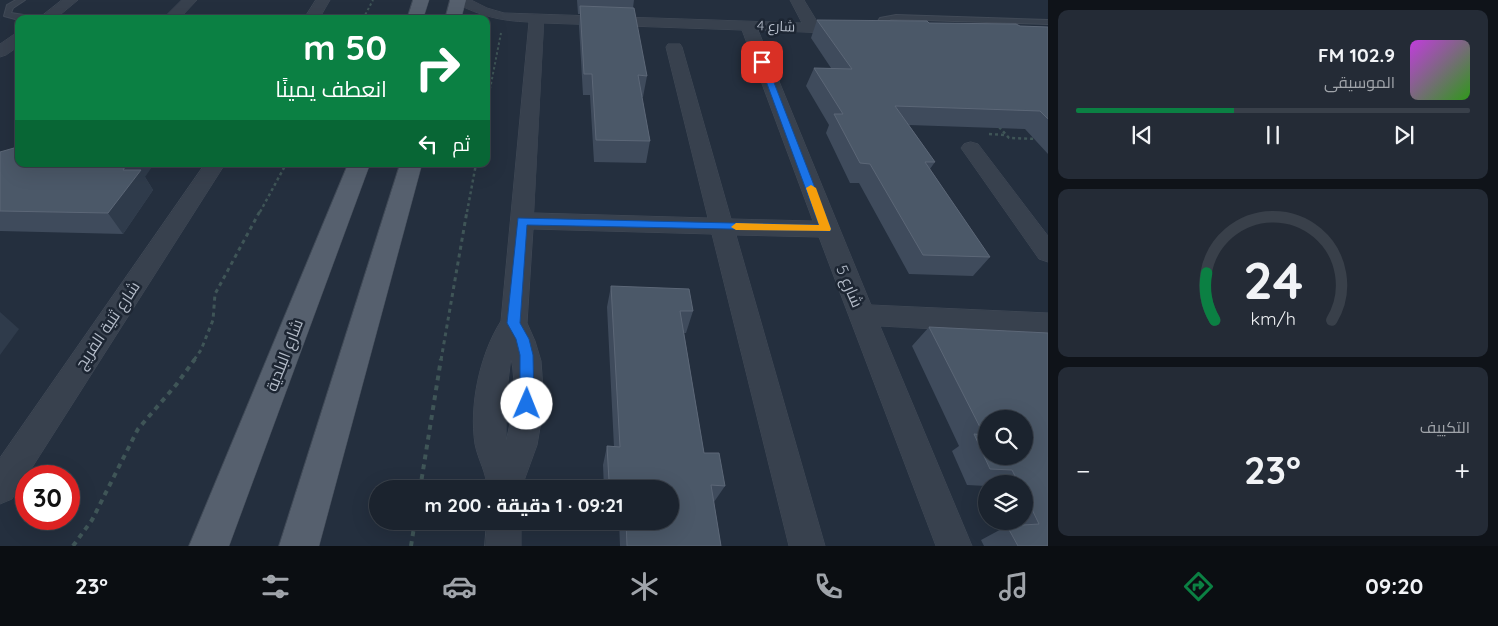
<!DOCTYPE html>
<html lang="ar">
<head>
<meta charset="utf-8">
<style>
  :root { --surface:#1b232e; --page:#242b36; --text:#f1f3f6; --muted:#a0a4aa; --line:#39404a; --accent:#0b8043 }
  body { margin:0; font-family:Quicksand,Cairo,sans-serif; background:var(--page); color:var(--text); direction:rtl; height:100vh; display:flex; flex-direction:column; font-size:19px; white-space:nowrap }
  * { box-sizing:border-box; margin:0 }
  p { font-size:16px; color:var(--muted) }
  .icon { flex:none; width:28px; height:28px; fill:none; stroke:currentColor; stroke-width:2; stroke-linecap:round; stroke-linejoin:round }
  .map { position:relative; flex:1; overflow:hidden; direction:ltr }
  .details { display:flex; flex-direction:column; gap:10px; padding:10px; background:#0f1319; width:450px }
  .details>* { flex:none }
  .top-card { position:absolute; left:15px; top:15px; width:475px; height:152px; border-radius:10px; box-shadow:0 5px 20px #0002,0 0 0 1px var(--line); direction:rtl; background:#0b8043; color:#fff; overflow:hidden }
  .controls { position:absolute; left:978px; top:410px; display:grid; gap:10px }
  .controls a { display:grid; place-items:center; width:55px; height:55px; border-radius:50%; background:var(--surface); box-shadow:0 5px 20px #0002,0 0 0 1px var(--line); font-size:25px }
  .speed { position:absolute; left:15px; top:465px; display:flex; gap:10px; font-size:25px; font-weight:700; text-align:center }
  .speed>* { display:grid; place-content:center; width:65px; height:65px; border-radius:50%; background:var(--surface); box-shadow:0 5px 20px #0002,0 0 0 1px var(--line); line-height:1 }
  .speed .limit { border:8px solid #d22; background:#fff; color:#111 }
  .pin { position:absolute; display:grid; place-items:center; width:42px; height:42px; color:#fff; margin:-21px; border-radius:10px; box-shadow:0 2px 8px #0006 }
  .me { position:absolute; width:55px; margin:-28px; rotate:1deg; stroke-linejoin:round; filter:drop-shadow(0 0 4px #0008) }
  .turn { display:flex; align-items:center; gap:18px; height:105px; padding:0 20px; font-size:22px }
  .turn .icon { width:65px; height:65px; stroke-width:2.5 }
  .turn b { display:block; font-size:35px; line-height:42px }
  .then { display:flex; align-items:center; height:48px; padding:0 20px; background:#0003; gap:10px; font-size:19px }
  .big { font-size:38px; font-weight:700; line-height:1.1 }
  .details .card { flex:1; display:flex; flex-direction:column; justify-content:center; gap:8px; min-width:0; padding:0 18px; border-radius:10px; background:var(--page) }
  .details .dial { align-items:center; gap:0 }
  .dial svg { height:130px; overflow:visible; fill:none; stroke:var(--line); stroke-width:7; stroke-linecap:round; text-anchor:middle }
  .dial text { fill:var(--text); stroke:none }
  .song { display:flex; align-items:center; gap:15px }
  .cover { width:60px; height:60px; border-radius:8px; background:linear-gradient(135deg,hsl(290 70% 55%),hsl(110 70% 35%)) }
  .played { height:5px; border-radius:2px; background:linear-gradient(90deg,var(--accent) 40%,var(--line) 40%) }
  .keys { display:flex; justify-content:space-around; direction:ltr }
  .heat { display:flex; justify-content:space-between; align-items:center; font-size:28px; direction:ltr }
  .trip { position:absolute; left:369px; top:480px; width:310px; height:50px; border-radius:25px; background:var(--surface); box-shadow:0 5px 20px #0002,0 0 0 1px var(--line); font-weight:700; line-height:50px; text-align:center; direction:rtl }
  .tabs { display:flex; height:80px; justify-content:space-around; align-items:center; background:#0b0e12; color:var(--muted) }
  .tabs .icon { width:35px; height:35px }
  .tabs .active { color:var(--accent) }
  .tabs b { font-size:22px; color:var(--text) }
  main { display:flex; flex:1; min-height:0 }
  .map>svg:first-child { display:block }
  .lines { fill:none; stroke-linecap:round; stroke-linejoin:round }
  .lane-casing { stroke:#414a57; stroke-width:2 }
  .street-casing { stroke:#414a57; stroke-width:1 }
  .primary-casing { stroke:#414a57; stroke-width:1 }
  .path-far3 { stroke:#3f5557; stroke-width:2; stroke-dasharray:2.5 2.5; stroke-linecap:butt }
  .path-far2 { stroke:#3f5557; stroke-width:2.5; stroke-dasharray:3 3; stroke-linecap:butt }
  .path-far1 { stroke:#3f5557; stroke-width:3; stroke-dasharray:4 4; stroke-linecap:butt }
  .path { stroke:#3f5557; stroke-width:4; stroke-dasharray:5 5; stroke-linecap:butt }
  .lane { fill:#38414e; fill-rule:evenodd }
  .street { fill:#38414e; fill-rule:evenodd }
  .primary { fill:#56606e; fill-rule:evenodd }
  .wall { fill:#3f4b5c }
  .shaded-wall { fill:#2f3b4b }
  .building { fill:#4b5868; stroke:#5c6777; fill-rule:evenodd }
  .route { fill:#1a73e8; stroke:#114b97 }
  .slow { fill:#f59e0b }
  .labels { text-anchor:middle; stroke-width:5; stroke-linejoin:round; paint-order:stroke }
  .far-street-label { font-size:14px; fill:#b4bcc9; stroke:#1d2633 }
  .street-label { font-size:16px; fill:#b4bcc9; stroke:#1d2633 }
</style>
</head>
<body>
<main>
<section class="details">
<div class="card">
<div class="song"><i class="cover"></i><div><b>102.9 FM</b><p>الموسيقى</p></div></div>
<div class="played"></div>
<div class="keys"><svg class="icon" aria-label="previous" viewBox="0 0 24 24"><path d="M18 5L8 12l10 7zM5 5v14"/></svg><svg class="icon" aria-label="pause" viewBox="0 0 24 24"><path d="M8 5v14M16 5v14"/></svg><svg class="icon" aria-label="next" viewBox="0 0 24 24"><path d="M6 5l10 7-10 7zM19 5v14"/></svg></div>
</div>
<div class="card dial"><svg viewBox="0 0 100 80">
<path d="M14 69A42 42 0 1 1 86 69"/>
<path d="M14 69A42 42 0 0 1 9 40" stroke="#0b8043"/>
<text x="50" y="56" font-size="32" font-weight="700">24</text>
<text x="50" y="72" font-size="11">km/h</text>
</svg></div>
<div class="card"><p>التكييف</p>
<div class="heat"><a>−</a><b class="big">23°</b><a>+</a></div>
</div>
</section>
<div class="map">
<svg width="1048" height="546" viewBox="0 0 1048 546">
  <rect width="100%" height="100%" fill="#242f3e"/>
  <g class="lines">
    <g class="lane-casing">
      <g id="lane">
        <path d="M 16,0 L 25,0 L 13,8 L 11,13 L 49,19 L 19,20 L 4,16 L 7,5 Z"/>
        <path d="M 896,15 L 1048,20 L 1048,24 L 891,19 L 884,24 L 888,30 L 887,32 L 881,32 L 876,24 L 880,18 Z"/>
      </g>
    </g>
    <g class="street-casing">
      <g id="street">
        <path d="M 62,0 L 78,0 L 55,19 L 38,19 Z"/>
        <path d="M 182,0 L 197,0 L 179,19 L 163,19 Z"/>
        <path d="M 316,0 L 330,0 L 319,19 L 304,19 Z"/>
        <path d="M 453,0 L 471,0 L 487,8 L 504,13 L 802,23 L 790,0 L 804,0 L 818,23 L 854,26 L 857,29 L 854,32 L 849,34 L 758,30 L 871,305 L 1048,313 L 1048,335 L 880,326 L 972,546 L 936,546 L 819,237 L 736,235 L 825,546 L 789,546 L 712,234 L 533,229 L 527,323 L 535,341 L 541,361 L 544,404 L 537,445 L 521,489 L 487,489 C 487,473 478,460 475,444 C 469,405 480,354 501,321 L 529,22 C 500,21 481,16 455,3 ZM 544,23 L 742,30 L 813,221 L 731,219 L 682,47 L 680,44 L 668,44 L 666,47 L 708,218 L 534,213 ZM 511,358 C 517,385 513,414 506,441 L 506,399 Z"/>
        <path d="M 19,33 L 19,46 L 6,55 L 0,57 L 0,44 L 13,35 Z"/>
        <path d="M 971,142 L 978,144 L 1048,236 L 1048,262 L 1039,259 L 961,148 L 964,144 Z"/>
        <path d="M 205,164 L 225,164 L 12,499 L 0,504 L 0,458 Z"/>
        <path d="M 487,521 L 521,521 L 521,546 L 485,546 Z"/>
      </g>
    </g>
    <g class="primary-casing">
      <g id="primary">
        <path d="M 413,0 L 429,0 L 423,19 L 407,19 Z"/>
        <path d="M 450,0 L 466,0 L 461,19 L 445,19 Z"/>
        <path d="M 348,164 L 370,164 L 229,546 L 189,546 Z"/>
        <path d="M 400,164 L 422,164 L 319,546 L 279,546 Z"/>
      </g>
    </g>
    <g class="path-far3">
      <path d="M 363,19 L 373,0"/>
      <path d="M 489,94 L 501,33"/>
    </g>
    <g class="path-far2">
      <path d="M 486,109 L 489,93"/>
      <path d="M 999,127 L 1009,138 L 1038,139"/>
      <path d="M 989,134 L 1005,135"/>
      <path d="M 260,212 L 286,164"/>
      <path d="M 467,212 L 476,164"/>
    </g>
    <g class="path-far1">
      <path d="M 194,360 L 201,350 L 213,320 L 215,294 L 260,211"/>
      <path d="M 441,360 L 467,211"/>
    </g>
    <g class="path">
      <path d="M 420,489 L 441,359"/>
      <path d="M 73,546 L 92,520 L 138,429 L 176,385 L 195,359"/>
      <path d="M 411,546 L 415,521"/>
    </g>
    <use href="#lane" class="lane"/>
    <use href="#street" class="street"/>
    <use href="#primary" class="primary"/>
  </g>
  <g class="wall">
    <path d="M 577,0 L 634,0 L 633,8 L 647,76 L 643,97 L 642,97 L 650,141 L 646,163 L 594,162 L 590,95 L 583,95 L 579,26 L 580,14 L 578,14 Z"/>
    <path d="M 817,20 L 929,23 L 1048,27 L 1048,154 L 1025,129 L 909,125 L 935,162 L 930,169 L 990,257 L 973,276 L 909,274 L 859,183 L 850,183 L 826,133 L 829,125 L 806,86 L 814,68 L 831,68 L 811,38 Z"/>
    <path d="M 0,152 L 145,177 L 153,190 L 123,234 L 0,231 Z"/>
    <path d="M 611,286 L 693,311 L 686,333 L 684,333 L 704,453 L 725,486 L 714,502 L 721,546 L 620,546 L 619,521 L 670,521 L 670,489 L 604,489 L 603,465 L 607,446 L 614,447 L 607,307 Z"/>
    <path d="M 929,327 L 1048,333 L 1048,546 L 984,546 L 981,540 L 1007,526 L 1004,521 L 1024,521 L 1024,484 L 986,484 L 986,486 L 967,485 L 952,451 L 959,446 L 912,346 Z"/>
  </g>
  <g class="shaded-wall">
    <path d="M 127,164 L 154,164 L 145,177 L 153,190 L 123,234 L 108,213 L 123,170 Z"/>
    <path d="M 0,312 L 19,329 L 0,355 Z"/>
  </g>
  <g class="building">
    <path d="M 580,6 L 634,8 L 647,76 L 638,75 L 650,141 L 596,140 L 592,74 L 584,74 Z"/>
    <path d="M 817,20 L 927,21 L 929,23 L 1016,24 L 1020,26 L 1048,27 L 1048,119 L 1040,111 L 895,106 L 935,162 L 925,162 L 990,257 L 923,255 L 870,164 L 860,163 L 834,114 L 843,114 L 814,68 L 852,69 Z"/>
    <path d="M 14,148 L 19,148 L 19,164 L 127,164 L 123,170 L 141,170 L 108,213 L 0,211 L 0,152 Z"/>
    <path d="M 611,286 L 689,289 L 693,311 L 680,311 L 704,453 L 719,453 L 725,486 L 711,485 L 721,546 L 627,546 L 626,521 L 670,521 L 670,489 L 624,489 L 623,482 L 609,481 L 607,446 L 620,447 Z"/>
    <path d="M 929,327 L 1048,333 L 1048,546 L 1018,546 L 1007,526 L 1039,524 L 1024,493 L 1024,484 L 1019,484 L 1012,470 L 990,469 L 974,434 L 984,435 ZM 986,419 L 1024,419 L 1024,456 L 986,456 Z"/>
  </g>
  <path class="route" d="M 760,60 L 766,62 L 831,229 L 830,231 L 527,225 L 520,323 L 529,339 L 533,355 L 534,404 L 532,408 L 527,410 L 522,408 L 520,404 L 520,355 L 516,339 L 507,323 L 518,218 L 819,225 L 759,62 Z"/>
  <path class="slow" d="M 811,185 L 816,188 L 831,229 L 830,231 L 736,230 L 731,227 L 736,223 L 819,225 L 806,188 Z"/>
  <g class="labels">
    <g class="far-street-label">
      <text transform="translate(776 26) rotate(2)" y="5">شارع 4</text>
    </g>
    <g class="street-label">
      <text transform="translate(850 286) rotate(67)" y="6">شارع 5</text>
      <text transform="translate(107 325) rotate(-56)" y="6">شارع ثنية الفريج</text>
      <text transform="translate(284 355) rotate(-69)" y="6">شارع البلدية</text>
    </g>
  </g>
</svg>
<div class="controls">
<a><svg class="icon" aria-label="search" viewBox="0 0 24 24"><circle cx="10" cy="10" r="6"/><path d="M15 15l6 6"/></svg></a>
<a><svg class="icon" aria-label="layers" viewBox="0 0 24 24"><path d="M12 4l9 5-9 5-9-5zM3 14l9 5 9-5"/></svg></a>
</div>
<div class="speed"><div class="limit">30</div></div>
<div class="pin" style="left:762px;top:62px;background:#d93025"><svg class="icon" aria-label="arrive" viewBox="0 0 24 24"><path d="M6 21V4h12l-3 4 3 4H6"/></svg></div>
<svg class="me" style="left:527px;top:404px" viewBox="-20 -20 40 40"><circle r="19" fill="#fff"/><path d="M0-13L10 11 0 6-10 11z" fill="#1a73e8"/></svg>
<div class="trip">09:21 · 1 دقيقة · 200 m</div>
<div class="top-card">
<div class="turn"><svg class="icon" aria-label="right" viewBox="0 0 24 24"><path d="M7 20v-9h11M14 6l5 5-5 5"/></svg><div><b>50 m</b>انعطف يمينًا</div></div>
<div class="then">ثم<svg class="icon" aria-label="left" viewBox="0 0 24 24"><path d="M17 20v-9H6M10 6l-5 5 5 5"/></svg></div>
</div>
</div>
</main>
<nav class="tabs">
<b>09:20</b>
<svg class="icon active" aria-label="directions" viewBox="0 0 24 24"><path d="M12 3l9 9-9 9-9-9zM9 14v-3h6M13 9l2 2-2 2"/></svg>
<svg class="icon" aria-label="music" viewBox="0 0 24 24"><path d="M9 18V5l10-2v13"/><circle cx="6" cy="18" r="3"/><circle cx="16" cy="16" r="3"/></svg>
<svg class="icon" aria-label="phone" viewBox="0 0 24 24"><path d="M5 4h4l2 5-3 2q2 4 5 5l2-3 5 2v4C11 20 4 13 5 4z"/></svg>
<svg class="icon" aria-label="climate" viewBox="0 0 24 24"><path d="M12 3v18M4 7l16 10M4 17L20 7"/></svg>
<svg class="icon" aria-label="car" viewBox="0 0 24 24"><path d="M5 17H2v-5l4-1 3-4h7l3 4 3 1v5h-3M9 17h6M6 11h13"/><circle cx="7" cy="17" r="2"/><circle cx="17" cy="17" r="2"/></svg>
<svg class="icon" aria-label="filters" viewBox="0 0 24 24"><path d="M4 7h16M4 17h16"/><circle cx="9" cy="7" r="2"/><circle cx="15" cy="17" r="2"/></svg>
<b>23°</b>
</nav>
</body>
</html>
